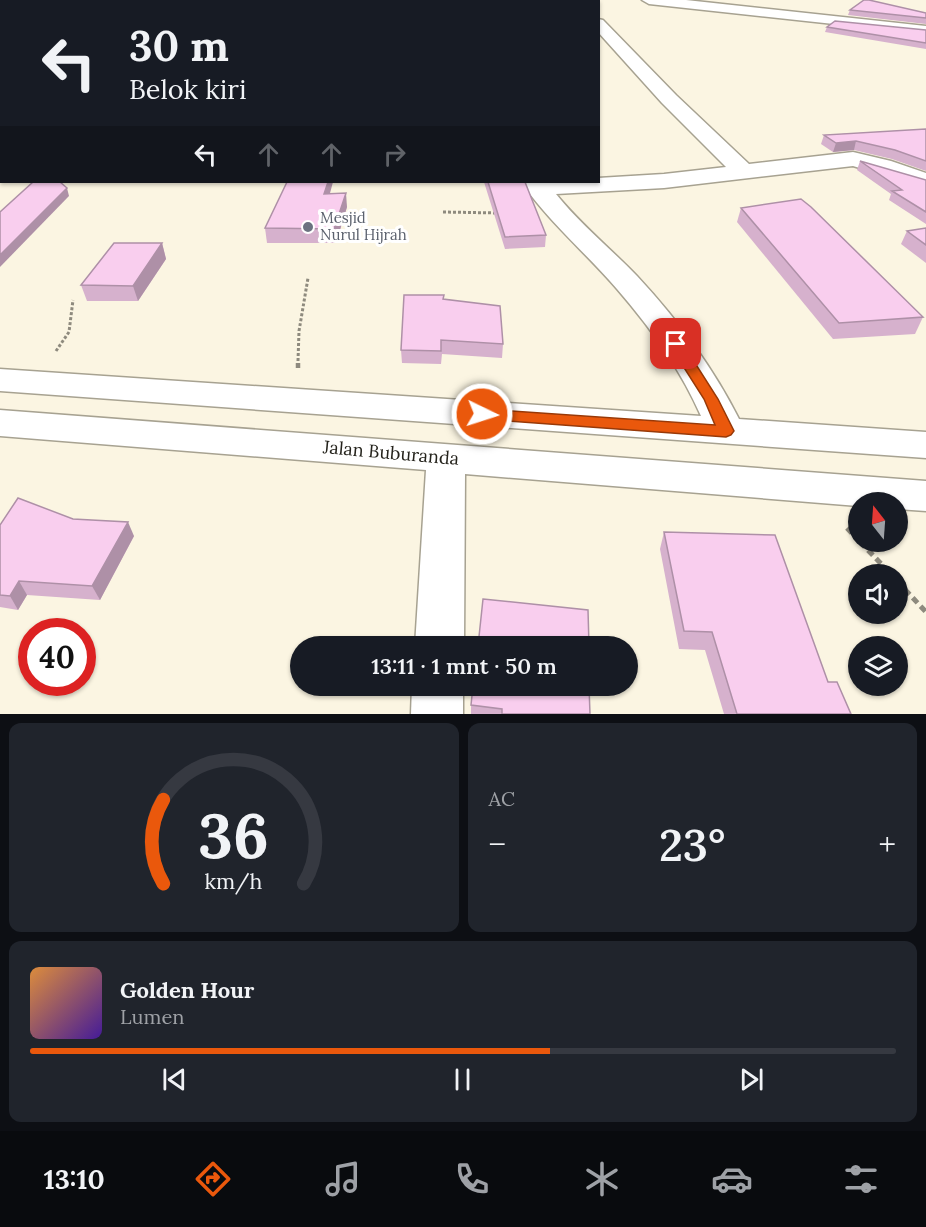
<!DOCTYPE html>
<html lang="id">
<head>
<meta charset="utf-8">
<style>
  :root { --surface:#171b24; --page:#20242c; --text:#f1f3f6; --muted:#9ea1a6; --line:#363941; --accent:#ea580c }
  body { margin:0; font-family:Lora,serif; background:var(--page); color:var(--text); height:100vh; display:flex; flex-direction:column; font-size:22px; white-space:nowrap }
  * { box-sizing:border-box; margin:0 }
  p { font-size:20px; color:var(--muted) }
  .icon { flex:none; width:33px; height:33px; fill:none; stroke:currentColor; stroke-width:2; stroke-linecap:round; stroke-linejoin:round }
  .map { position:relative; height:714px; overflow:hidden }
  .sheet { display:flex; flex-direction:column; gap:9px; padding:9px; background:#0d0f14; flex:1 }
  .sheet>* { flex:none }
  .hud { position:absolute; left:0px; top:0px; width:600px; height:183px; box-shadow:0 2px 4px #0004; background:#171b24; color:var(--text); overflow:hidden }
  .needle { width:39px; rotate:343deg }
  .buttons { position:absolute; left:848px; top:492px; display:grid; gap:12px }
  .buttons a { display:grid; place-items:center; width:60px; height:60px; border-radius:50%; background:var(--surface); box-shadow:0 2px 4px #0004; font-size:30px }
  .speed { position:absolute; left:18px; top:618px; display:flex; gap:12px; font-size:30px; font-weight:700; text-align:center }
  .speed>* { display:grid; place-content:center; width:78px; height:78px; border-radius:50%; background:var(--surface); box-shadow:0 2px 4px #0004; line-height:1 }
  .speed .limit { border:9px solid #d22; background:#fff; color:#111 }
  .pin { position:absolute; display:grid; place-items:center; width:51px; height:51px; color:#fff; margin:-26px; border-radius:12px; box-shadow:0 3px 9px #0006 }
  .me { position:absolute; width:66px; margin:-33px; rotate:94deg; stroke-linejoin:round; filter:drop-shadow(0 0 4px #0008) }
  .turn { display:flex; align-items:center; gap:21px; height:126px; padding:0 30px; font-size:27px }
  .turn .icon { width:78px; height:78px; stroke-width:2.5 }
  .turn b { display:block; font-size:42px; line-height:51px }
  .lanes { display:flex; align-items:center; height:57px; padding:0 30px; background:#0003; justify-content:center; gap:30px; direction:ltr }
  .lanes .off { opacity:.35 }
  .big { font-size:45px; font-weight:600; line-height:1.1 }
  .sheet .widget { flex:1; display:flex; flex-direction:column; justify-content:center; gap:9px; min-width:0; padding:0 21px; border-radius:12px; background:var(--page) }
  .sheet .dial { align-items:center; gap:0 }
  .dial svg { height:156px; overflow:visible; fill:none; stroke:var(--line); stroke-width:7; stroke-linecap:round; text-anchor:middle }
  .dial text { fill:var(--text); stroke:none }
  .song { display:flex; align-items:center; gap:18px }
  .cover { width:72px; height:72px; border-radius:9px; background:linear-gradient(135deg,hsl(30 70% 55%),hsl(260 70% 35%)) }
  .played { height:6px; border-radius:3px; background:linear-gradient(90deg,var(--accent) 60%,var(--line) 60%) }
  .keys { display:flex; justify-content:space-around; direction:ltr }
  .heat { display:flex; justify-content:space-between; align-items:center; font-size:33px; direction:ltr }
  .sheet .tiles { flex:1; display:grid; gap:9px; grid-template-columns:1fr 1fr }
  .widget:last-child { grid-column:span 2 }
  .trip { position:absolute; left:290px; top:636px; width:348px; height:60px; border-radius:30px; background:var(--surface); box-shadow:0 2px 4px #0004; font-weight:600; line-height:60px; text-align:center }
  .menu { display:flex; height:96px; justify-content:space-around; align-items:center; background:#090b0e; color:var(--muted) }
  .menu .icon { width:42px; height:42px }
  .menu .selected { color:var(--accent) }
  .menu b { font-size:27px; color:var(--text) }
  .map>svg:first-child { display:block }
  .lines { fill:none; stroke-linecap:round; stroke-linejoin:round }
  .minor-casing { stroke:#a7a291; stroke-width:3 }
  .major-casing { stroke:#a45169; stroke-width:3 }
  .path-far2 { stroke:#8e8a7e; stroke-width:3; stroke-dasharray:3 2; stroke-linecap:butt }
  .path-far1 { stroke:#8e8a7e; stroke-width:4.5; stroke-dasharray:5 4; stroke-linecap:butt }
  .path { stroke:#8e8a7e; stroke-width:5; stroke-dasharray:7 4.5; stroke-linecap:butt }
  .minor { fill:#fff; fill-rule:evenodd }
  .major { fill:#f1a6be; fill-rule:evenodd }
  .wall { fill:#d6b1cd }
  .shaded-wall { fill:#ae90a7 }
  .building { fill:#f9ceee; stroke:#ae90a7; stroke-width:1.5 }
  .route { fill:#ea580c; stroke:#983908; stroke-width:1.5 }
  .worship-dot { fill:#6b7280; stroke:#fff; stroke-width:2 }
  .labels { text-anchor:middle; stroke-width:6; stroke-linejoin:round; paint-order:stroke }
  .far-worship-label { font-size:15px; fill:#5b616d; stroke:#fff; text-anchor:start }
  .street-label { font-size:18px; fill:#25231c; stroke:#fff }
</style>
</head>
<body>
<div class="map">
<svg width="926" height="714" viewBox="0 0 926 714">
  <rect width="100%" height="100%" fill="#fbf5e2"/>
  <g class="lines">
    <g class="minor-casing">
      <g id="minor">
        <path d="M 181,0 L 196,0 L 180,2 Z"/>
        <path d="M 549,0 L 563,0 L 564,2 L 550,2 Z"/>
        <path d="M 642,0 L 686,0 L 926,26 L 926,34 L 649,4 Z"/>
        <path d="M 598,19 L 603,20 L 676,95 L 749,164 L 853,152 L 891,161 L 926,173 L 926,188 L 853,166 L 664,188 L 556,194 C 580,224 610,248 637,276 C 676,318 713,367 739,419 L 926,432 L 926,458 L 0,391 L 0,369 L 701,416 C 681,370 650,327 617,289 C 586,253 549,222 521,182 L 598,182 L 598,178 L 664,174 L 726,167 L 662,103 L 598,32 Z"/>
        <path d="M 0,410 L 926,481 L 926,511 L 897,509 L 897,502 L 858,502 L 858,506 L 465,474 L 464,646 L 415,646 L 426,470 L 0,436 Z"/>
        <path d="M 412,686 L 463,686 L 463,714 L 411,714 Z"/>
      </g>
    </g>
    <g class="major-casing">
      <g id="major">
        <path d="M 226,0 L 240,0 L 225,2 Z"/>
        <path d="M 258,0 L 273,0 L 257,2 Z"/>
        <path d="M 0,138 L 2,138 L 0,151 Z"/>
        <path d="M 2,166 L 2,180 L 0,181 L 0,167 Z"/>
      </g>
    </g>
    <g class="path-far2">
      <path d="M 443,212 L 498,213"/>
      <path d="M 56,351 L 69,332 L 73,300"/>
      <path d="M 298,361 L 299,331 L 308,278"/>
    </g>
    <path class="path-far1" d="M 298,368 L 298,360"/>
    <g class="path">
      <path d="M 847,528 L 858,540"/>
      <path d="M 860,542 L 891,574"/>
      <path d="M 897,581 L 926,612"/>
    </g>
    <use href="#minor" class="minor"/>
    <use href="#major" class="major"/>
  </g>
  <g class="wall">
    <path d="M 0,0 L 2,2 L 2,70 L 0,70 Z"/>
    <path d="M 850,10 L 926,13 L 926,24 L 848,15 Z"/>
    <path d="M 827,27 L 926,30 L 926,49 L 825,32 Z"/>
    <path d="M 926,129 L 926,171 L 892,159 L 854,150 L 833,152 L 821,144 L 824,135 Z"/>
    <path d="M 860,161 L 926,180 L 926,224 L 889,200 L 891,194 L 857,170 Z"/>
    <path d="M 484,182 L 525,182 L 546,235 L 545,247 L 505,249 Z"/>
    <path d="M 330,194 L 347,207 L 336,243 L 267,243 L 265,228 Z"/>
    <path d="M 741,208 L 923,317 L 915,334 L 833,339 L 737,222 Z"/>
    <path d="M 926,228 L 926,263 L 901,244 L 907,231 Z"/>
    <path d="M 162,243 L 166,259 L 138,301 L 87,301 L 81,285 Z"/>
    <path d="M 444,299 L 503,344 L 502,358 L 442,354 L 441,364 L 402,363 L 401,350 Z"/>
    <path d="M 73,519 L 134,536 L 100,600 L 27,595 L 18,610 L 0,607 L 0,525 Z"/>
    <path d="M 664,532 L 828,682 L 851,714 L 724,714 L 705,650 L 679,649 L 660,549 Z"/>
    <path d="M 471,705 L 590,714 L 471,714 Z"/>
  </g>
  <g class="shaded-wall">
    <path d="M 149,0 L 160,0 L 160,2 L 147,2 Z"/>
    <path d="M 856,141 L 854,150 L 833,152 L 836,143 Z"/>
    <path d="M 328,182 L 333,182 L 326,208 L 324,194 Z"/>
    <path d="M 67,188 L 69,196 L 0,267 L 0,255 Z"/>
    <path d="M 346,193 L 347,207 L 336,243 L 334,229 Z"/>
    <path d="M 162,243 L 166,259 L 138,301 L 133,286 Z"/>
    <path d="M 128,522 L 134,536 L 100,600 L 92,586 Z"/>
    <path d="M 19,581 L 27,595 L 18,610 L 10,596 Z"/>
  </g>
  <g class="building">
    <path d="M 0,0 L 149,0 L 147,2 L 2,2 L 2,60 L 0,60 Z"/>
    <path d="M 864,0 L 869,0 L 926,13 L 926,18 L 850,10 Z"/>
    <path d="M 835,21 L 926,30 L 926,43 L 827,27 Z"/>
    <path d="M 926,129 L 926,161 L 895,150 L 856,141 L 836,143 L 824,135 Z"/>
    <path d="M 860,161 L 926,180 L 926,212 L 892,191 L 902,190 Z"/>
    <path d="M 33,182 L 60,182 L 67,188 L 0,255 L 0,212 Z"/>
    <path d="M 287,182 L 328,182 L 324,194 L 346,193 L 334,229 L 265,228 Z"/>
    <path d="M 488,182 L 525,182 L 546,235 L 505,237 Z"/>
    <path d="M 801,199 L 811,207 L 923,317 L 839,323 L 741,208 Z"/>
    <path d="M 926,228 L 926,245 L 907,231 Z"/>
    <path d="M 114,243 L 162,243 L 133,286 L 81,285 Z"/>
    <path d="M 404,295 L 444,295 L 443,299 L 500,306 L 503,344 L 441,340 L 441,351 L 401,350 Z"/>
    <path d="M 18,498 L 73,519 L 128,522 L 92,586 L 19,581 L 10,596 L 0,595 L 0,525 Z"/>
    <path d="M 664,532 L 775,535 L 828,682 L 837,682 L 851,714 L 737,714 L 712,632 L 684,631 Z"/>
    <path d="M 483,599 L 588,610 L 589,646 L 478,646 Z"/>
    <path d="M 473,686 L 589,686 L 590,714 L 502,714 L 502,709 L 471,705 Z"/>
  </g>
  <path class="route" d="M 676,340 L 681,341 L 718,399 L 734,431 L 731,435 L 726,437 L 482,419 L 475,414 L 482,409 L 715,425 L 704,399 L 669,344 Z"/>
  <circle class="worship-dot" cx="308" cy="227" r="6"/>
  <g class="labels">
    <g class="far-worship-label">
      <text x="320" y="223">Mesjid<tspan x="320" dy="17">Nurul Hijrah</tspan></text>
    </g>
    <g class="street-label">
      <text transform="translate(391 453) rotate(5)" y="6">Jalan Buburanda</text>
    </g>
  </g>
</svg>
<div class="buttons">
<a><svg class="needle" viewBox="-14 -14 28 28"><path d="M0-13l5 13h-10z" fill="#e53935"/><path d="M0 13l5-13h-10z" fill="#9ea1a6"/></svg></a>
<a><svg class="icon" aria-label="sound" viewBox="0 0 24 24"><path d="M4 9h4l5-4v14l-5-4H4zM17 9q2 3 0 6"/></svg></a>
<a><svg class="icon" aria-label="layers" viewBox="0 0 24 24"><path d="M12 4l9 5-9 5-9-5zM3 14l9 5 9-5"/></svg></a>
</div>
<div class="speed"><div class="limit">40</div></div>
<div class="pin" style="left:676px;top:344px;background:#d93025"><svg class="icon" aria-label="arrive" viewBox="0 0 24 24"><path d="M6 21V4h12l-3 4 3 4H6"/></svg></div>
<svg class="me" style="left:482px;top:414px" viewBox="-20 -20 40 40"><circle r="17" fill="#ea580c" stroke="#fff" stroke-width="3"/><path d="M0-11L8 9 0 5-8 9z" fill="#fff"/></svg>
<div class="trip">13:11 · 1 mnt · 50 m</div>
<div class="hud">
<div class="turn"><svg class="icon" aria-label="left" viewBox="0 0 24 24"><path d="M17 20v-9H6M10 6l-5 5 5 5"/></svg><div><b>30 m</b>Belok kiri</div></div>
<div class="lanes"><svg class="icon" aria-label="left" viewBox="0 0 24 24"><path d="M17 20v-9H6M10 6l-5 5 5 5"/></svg><svg class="icon off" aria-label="ahead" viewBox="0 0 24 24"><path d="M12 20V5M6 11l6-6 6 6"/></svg><svg class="icon off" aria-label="ahead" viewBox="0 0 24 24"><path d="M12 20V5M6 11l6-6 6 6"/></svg><svg class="icon off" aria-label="right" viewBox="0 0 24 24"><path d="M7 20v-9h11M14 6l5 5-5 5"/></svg></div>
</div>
</div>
<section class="sheet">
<div class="tiles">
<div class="widget dial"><svg viewBox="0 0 100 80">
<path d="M14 69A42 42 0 1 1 86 69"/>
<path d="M14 69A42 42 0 0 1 14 26" stroke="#ea580c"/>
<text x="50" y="56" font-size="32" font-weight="700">36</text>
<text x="50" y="72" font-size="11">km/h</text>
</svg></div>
<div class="widget"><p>AC</p>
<div class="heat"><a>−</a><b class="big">23°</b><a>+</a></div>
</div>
<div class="widget">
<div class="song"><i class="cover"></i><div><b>Golden Hour</b><p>Lumen</p></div></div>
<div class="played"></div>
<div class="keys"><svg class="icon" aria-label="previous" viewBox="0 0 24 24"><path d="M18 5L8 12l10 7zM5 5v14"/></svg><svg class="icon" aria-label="pause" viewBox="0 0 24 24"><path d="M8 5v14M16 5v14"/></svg><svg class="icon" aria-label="next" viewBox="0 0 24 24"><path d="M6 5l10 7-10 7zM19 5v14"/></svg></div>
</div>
</div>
</section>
<nav class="menu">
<b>13:10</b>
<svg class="icon selected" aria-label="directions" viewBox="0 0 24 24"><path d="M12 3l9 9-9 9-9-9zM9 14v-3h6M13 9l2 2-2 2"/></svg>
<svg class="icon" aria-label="music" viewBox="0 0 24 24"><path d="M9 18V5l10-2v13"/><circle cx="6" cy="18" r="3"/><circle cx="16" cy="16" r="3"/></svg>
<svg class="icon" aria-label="phone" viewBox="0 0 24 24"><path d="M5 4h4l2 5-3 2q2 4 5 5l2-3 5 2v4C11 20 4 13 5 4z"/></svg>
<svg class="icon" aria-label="climate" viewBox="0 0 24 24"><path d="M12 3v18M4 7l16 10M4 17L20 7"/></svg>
<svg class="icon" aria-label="car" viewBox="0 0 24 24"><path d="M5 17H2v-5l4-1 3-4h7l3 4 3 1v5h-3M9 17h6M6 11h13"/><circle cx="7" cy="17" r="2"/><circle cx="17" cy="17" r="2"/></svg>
<svg class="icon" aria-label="filters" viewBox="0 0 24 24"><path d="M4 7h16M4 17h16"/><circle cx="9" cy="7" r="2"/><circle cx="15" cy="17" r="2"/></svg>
</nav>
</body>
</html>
